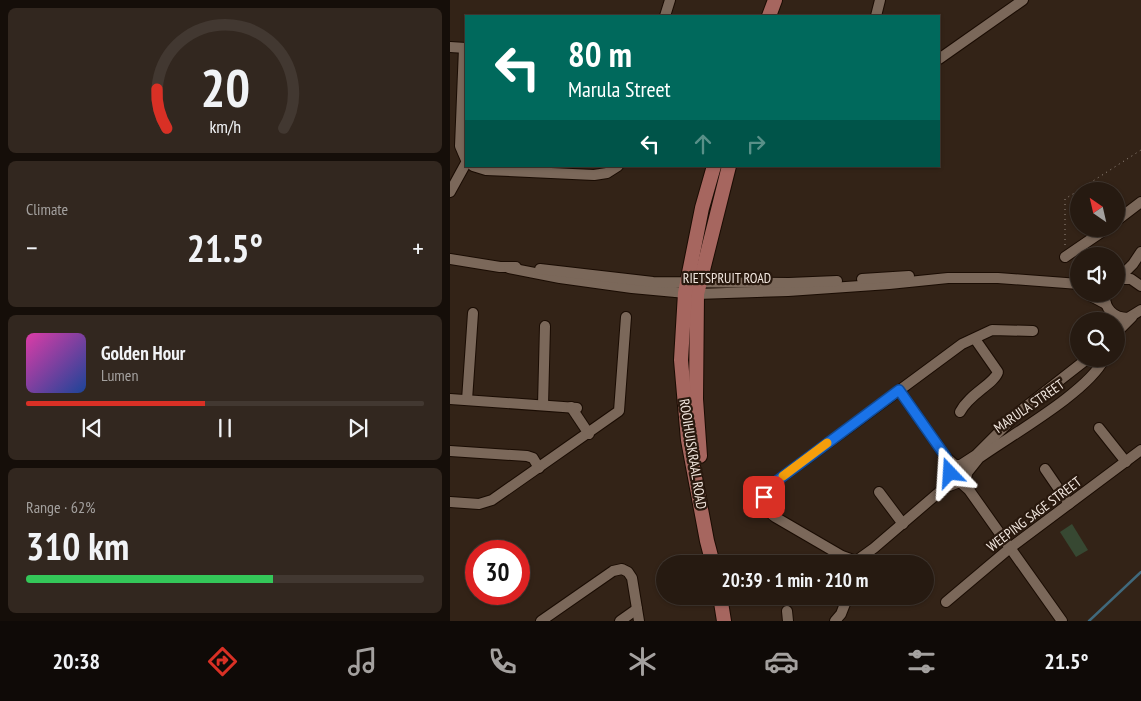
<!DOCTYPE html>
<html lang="en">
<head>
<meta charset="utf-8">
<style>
  :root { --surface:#261a11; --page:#32271f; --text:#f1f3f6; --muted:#a4a19f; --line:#423831; --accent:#d93025 }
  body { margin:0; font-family:"PT Sans Narrow",sans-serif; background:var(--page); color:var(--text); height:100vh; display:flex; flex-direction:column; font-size:19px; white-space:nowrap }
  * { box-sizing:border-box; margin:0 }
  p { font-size:16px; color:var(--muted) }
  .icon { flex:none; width:28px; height:28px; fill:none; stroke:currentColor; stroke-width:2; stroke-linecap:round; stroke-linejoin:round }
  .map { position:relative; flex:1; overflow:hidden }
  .panel { display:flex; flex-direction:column; gap:8px; padding:8px; background:#150e09; width:450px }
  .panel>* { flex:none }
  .top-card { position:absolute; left:15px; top:15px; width:475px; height:152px; border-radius:0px; box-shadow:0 1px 4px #0004,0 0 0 1px var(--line); background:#00695c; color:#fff; overflow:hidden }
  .needle { width:32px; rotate:326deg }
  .controls { position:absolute; left:620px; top:182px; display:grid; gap:10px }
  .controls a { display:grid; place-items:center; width:55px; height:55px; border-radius:50%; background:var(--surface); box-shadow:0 1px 4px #0004,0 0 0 1px var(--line); font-size:25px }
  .speed { position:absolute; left:15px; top:540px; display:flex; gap:10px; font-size:25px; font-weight:700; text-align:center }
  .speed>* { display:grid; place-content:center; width:65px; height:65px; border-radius:50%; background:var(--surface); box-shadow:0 1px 4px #0004,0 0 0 1px var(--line); line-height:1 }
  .speed .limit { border:8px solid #d22; background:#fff; color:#111 }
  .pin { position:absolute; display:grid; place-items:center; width:42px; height:42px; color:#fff; margin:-21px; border-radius:10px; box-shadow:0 2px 8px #0006 }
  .me { position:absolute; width:55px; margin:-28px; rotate:340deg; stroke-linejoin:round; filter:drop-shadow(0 0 4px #0008) }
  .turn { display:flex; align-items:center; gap:18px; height:105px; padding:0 20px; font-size:22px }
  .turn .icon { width:65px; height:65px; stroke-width:2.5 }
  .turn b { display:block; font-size:35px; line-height:42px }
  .lanes { display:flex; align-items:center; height:48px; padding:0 20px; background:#0003; justify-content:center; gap:25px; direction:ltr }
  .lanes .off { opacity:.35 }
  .big { font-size:38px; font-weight:800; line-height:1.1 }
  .panel .tile { flex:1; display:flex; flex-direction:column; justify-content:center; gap:8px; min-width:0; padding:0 18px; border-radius:8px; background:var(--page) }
  .panel .dial { align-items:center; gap:0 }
  .dial svg { height:130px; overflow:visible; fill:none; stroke:var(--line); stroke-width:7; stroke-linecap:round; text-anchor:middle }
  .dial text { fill:var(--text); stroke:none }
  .song { display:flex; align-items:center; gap:15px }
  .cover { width:60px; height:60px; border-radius:8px; background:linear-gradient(135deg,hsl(320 70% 55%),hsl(220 70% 35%)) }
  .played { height:5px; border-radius:2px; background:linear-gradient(90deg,var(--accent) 45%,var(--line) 45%) }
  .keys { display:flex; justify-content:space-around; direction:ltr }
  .heat { display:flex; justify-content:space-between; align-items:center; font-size:28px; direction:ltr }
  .charge { height:8px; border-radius:4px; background:linear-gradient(90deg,#34c759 62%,var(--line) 0) }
  .trip { position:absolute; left:206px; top:555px; width:278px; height:50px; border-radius:25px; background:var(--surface); box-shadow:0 1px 4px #0004,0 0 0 1px var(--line); font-weight:800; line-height:50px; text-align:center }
  .tabs { display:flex; height:80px; justify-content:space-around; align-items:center; background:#0f0a07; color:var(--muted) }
  .tabs .icon { width:35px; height:35px }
  .tabs .active { color:var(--accent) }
  .tabs b { font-size:22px; color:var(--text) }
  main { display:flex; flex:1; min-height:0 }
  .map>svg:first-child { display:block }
  .green { fill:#374832 }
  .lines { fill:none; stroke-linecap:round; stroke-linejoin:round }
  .stream { stroke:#40697c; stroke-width:2.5 }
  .minor-casing { stroke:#1a0c03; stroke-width:12 }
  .major-casing { stroke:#1a0c03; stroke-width:16 }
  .path { stroke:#9a8d83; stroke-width:1; stroke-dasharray:1 4; stroke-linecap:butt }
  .minor { stroke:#7b685a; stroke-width:10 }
  .major { stroke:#a6665f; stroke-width:14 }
  .route-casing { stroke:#114b97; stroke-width:12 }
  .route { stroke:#1a73e8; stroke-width:9 }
  .slow { stroke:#f59e0b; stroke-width:9 }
  .labels { text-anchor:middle; stroke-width:4.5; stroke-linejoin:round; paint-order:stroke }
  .street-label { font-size:14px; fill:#f1e6de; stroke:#29190e }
</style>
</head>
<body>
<main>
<section class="panel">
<div class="tile dial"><svg viewBox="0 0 100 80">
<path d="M14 69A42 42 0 1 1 86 69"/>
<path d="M14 69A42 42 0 0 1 8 45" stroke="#d93025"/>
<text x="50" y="56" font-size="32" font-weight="700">20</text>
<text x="50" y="72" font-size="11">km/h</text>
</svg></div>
<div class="tile"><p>Climate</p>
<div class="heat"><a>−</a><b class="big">21.5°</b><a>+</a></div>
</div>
<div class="tile">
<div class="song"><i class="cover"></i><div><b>Golden Hour</b><p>Lumen</p></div></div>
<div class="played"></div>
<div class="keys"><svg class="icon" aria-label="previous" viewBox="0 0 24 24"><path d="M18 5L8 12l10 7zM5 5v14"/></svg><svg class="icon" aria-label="pause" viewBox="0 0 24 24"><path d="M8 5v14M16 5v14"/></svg><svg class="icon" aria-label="next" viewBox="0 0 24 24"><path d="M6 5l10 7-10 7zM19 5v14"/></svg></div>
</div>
<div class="tile"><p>Range · 62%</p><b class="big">310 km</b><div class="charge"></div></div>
</section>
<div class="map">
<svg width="691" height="621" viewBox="0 0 691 621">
  <rect width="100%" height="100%" fill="#332317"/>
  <path class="green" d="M 622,524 L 638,550 L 626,557 L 610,532 Z"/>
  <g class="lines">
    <path class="stream" d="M 639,621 L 691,572"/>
    <g class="minor-casing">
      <g id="minor">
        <path d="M 215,16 L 220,0"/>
        <path d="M 426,16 L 430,0"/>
        <path d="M 0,47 L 16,48"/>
        <path d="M 14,48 L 10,146 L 16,160"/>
        <path d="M 489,59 L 573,0"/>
        <path d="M 23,166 L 36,170 L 144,175 L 157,173 L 168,166"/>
        <path d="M 0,192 L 16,163"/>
        <path d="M 666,221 L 691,202"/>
        <path d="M 615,257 L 656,229"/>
        <path d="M 0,259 L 50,267 L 66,267"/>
        <path d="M 59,268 L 110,278 L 182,288 L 247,294 L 338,291 L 439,284 L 498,278 L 548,278 L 629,284"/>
        <path d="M 90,269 L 203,282 L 339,283 L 387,281"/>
        <path d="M 412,279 L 459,276"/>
        <path d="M 667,279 L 681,279 L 691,286"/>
        <path d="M 668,279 L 683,264 L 691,252"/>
        <path d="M 637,294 L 656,304"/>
        <path d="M 655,294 C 654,308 663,318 678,318 L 691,310"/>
        <path d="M 666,333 L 682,317"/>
        <path d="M 449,390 L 496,457 L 506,466"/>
        <path d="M 0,399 L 127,408"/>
        <path d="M 17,400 L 23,313"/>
        <path d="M 93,405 L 95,326"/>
        <path d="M 121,407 L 139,434"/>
        <path d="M 510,412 C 519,394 544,384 548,372 L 525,339"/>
        <path d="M 649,428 L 676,462"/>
        <path d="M 0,451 L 77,456 L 83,458 L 89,468"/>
        <circle cx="508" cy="474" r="9"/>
        <path d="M 509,466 L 526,455 L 569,412 L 637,359"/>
        <path d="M 595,469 L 619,504"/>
        <path d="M 517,473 L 529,458 C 561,435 638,392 654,359"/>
        <path d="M 510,482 L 519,490 L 612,621"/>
        <path d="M 507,483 L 494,488 L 424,548 L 406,561 L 392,556 L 325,517 C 314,509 310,497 320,486 L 512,344 L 542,330 L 583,331"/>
        <path d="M 429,492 L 453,524"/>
        <path d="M 0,502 L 29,504 L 42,500 L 169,411 L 176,317"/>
        <path d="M 496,602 L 560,548 L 691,450"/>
        <path d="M 337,611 L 338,621"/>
        <path d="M 91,621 L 163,571 L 172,569 L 178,572 L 182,578 L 189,621"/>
        <path d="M 170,621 L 187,609"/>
        <path d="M 385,621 L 391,614 L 398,596"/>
      </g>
    </g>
    <g class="major-casing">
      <g id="major">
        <path d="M 319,16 L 325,0"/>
        <path d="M 250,456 L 246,399 L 247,294 L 279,166"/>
        <path d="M 263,564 L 257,541 L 238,440 L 231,360 L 235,293 L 252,208 L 264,166"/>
        <path d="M 270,596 L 274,621"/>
      </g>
    </g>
    <path class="path" d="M 615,245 L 615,199 L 691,150"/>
    <use href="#minor" class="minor"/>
    <use href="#major" class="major"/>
  </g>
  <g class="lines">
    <g class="route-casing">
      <path id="route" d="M 314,497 L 320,486 L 449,390 L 496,457 L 500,473"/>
    </g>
    <use href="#route" class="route"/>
    <path class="slow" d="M 333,476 L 377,443"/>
  </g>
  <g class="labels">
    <g class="street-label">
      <text x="277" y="283">RIETSPRUIT ROAD</text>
      <text transform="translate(579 406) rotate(-35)" y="5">MARULA STREET</text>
      <text transform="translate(243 454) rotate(81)" y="5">ROOIHUISKRAAL ROAD</text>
      <text transform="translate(584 514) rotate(-37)" y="5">WEEPING SAGE STREET</text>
    </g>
  </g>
</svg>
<div class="controls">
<a><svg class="needle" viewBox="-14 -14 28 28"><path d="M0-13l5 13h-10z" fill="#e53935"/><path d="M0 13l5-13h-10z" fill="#a4a19f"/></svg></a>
<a><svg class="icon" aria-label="sound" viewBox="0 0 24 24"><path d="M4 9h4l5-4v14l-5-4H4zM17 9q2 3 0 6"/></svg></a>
<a><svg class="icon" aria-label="search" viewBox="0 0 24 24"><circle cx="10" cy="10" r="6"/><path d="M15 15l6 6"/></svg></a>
</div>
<div class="speed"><div class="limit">30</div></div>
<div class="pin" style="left:314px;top:497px;background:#d93025"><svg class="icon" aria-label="arrive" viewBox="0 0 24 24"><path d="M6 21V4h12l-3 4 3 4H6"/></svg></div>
<svg class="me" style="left:500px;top:473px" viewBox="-20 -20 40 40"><path d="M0-17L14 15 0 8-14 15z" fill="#1a73e8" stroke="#fff" stroke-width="4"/></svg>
<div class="trip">20:39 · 1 min · 210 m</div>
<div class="top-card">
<div class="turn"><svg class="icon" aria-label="left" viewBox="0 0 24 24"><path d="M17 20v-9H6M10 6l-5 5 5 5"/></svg><div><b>80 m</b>Marula Street</div></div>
<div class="lanes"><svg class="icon" aria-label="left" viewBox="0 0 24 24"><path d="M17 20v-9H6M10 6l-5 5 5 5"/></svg><svg class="icon off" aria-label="ahead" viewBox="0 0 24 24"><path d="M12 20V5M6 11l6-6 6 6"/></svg><svg class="icon off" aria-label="right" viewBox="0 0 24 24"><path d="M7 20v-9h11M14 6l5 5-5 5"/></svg></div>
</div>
</div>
</main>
<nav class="tabs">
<b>20:38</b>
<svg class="icon active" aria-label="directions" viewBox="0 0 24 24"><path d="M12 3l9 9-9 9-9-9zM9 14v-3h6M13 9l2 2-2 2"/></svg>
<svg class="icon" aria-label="music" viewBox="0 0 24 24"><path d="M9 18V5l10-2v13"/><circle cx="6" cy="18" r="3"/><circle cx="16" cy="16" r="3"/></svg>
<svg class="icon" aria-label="phone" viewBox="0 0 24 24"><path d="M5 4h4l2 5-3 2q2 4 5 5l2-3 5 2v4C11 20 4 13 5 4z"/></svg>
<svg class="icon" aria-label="climate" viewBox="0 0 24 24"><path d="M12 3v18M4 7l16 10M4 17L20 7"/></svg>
<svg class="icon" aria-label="car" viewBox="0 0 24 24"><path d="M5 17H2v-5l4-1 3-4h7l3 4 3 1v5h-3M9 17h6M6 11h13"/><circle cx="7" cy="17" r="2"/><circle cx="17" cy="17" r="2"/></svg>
<svg class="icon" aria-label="filters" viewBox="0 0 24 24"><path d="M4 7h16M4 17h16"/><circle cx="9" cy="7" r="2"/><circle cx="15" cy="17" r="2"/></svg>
<b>21.5°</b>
</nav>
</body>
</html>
